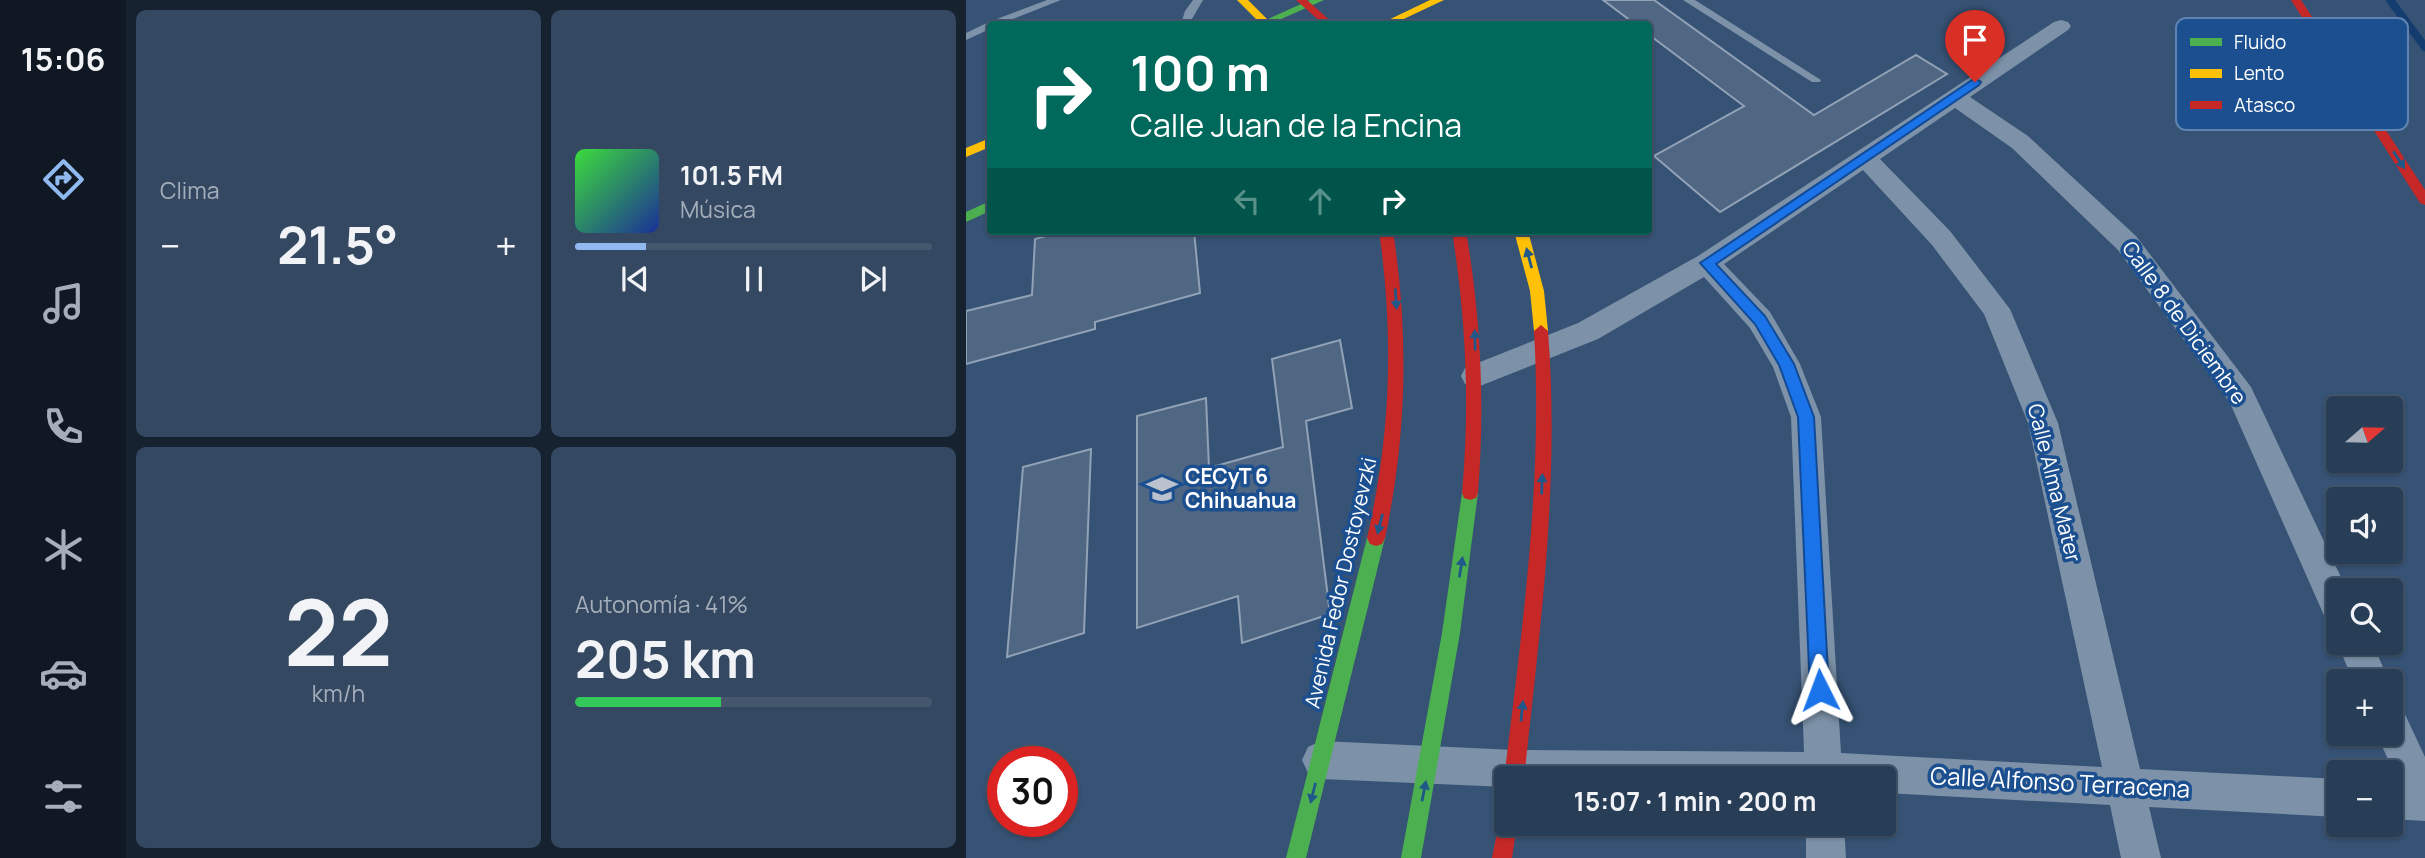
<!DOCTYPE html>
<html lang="es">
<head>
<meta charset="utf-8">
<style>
  :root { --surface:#283e57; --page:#344961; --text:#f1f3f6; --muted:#a5aeba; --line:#44576d; --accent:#90b9f0 }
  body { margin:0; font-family:Manrope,sans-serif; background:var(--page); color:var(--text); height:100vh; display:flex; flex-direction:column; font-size:26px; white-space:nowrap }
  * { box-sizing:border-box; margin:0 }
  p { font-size:23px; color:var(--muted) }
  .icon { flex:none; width:38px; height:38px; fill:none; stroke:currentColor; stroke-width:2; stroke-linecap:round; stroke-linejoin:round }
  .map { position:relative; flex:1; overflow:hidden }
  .drawer { display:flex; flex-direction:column; gap:10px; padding:10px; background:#162230; width:840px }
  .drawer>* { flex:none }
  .top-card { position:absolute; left:21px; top:21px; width:665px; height:214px; border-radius:7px; box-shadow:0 2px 5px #0004,0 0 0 2px var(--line); background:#00695c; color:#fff; overflow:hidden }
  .needle { width:46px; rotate:70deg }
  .fabs { position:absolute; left:1360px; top:396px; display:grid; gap:14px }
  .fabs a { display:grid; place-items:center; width:77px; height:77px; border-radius:7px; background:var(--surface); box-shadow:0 2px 5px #0004,0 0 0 2px var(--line); font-size:35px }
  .speed { position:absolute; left:21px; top:746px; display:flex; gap:14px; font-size:35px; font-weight:700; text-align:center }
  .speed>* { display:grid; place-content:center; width:91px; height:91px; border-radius:50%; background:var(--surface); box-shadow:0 2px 5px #0004,0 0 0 2px var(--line); line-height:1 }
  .speed .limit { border:10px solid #d22; background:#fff; color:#111 }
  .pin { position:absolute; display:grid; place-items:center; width:60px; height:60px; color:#fff; margin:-72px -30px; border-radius:50% 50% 50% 0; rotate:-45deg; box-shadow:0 0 7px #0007 }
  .pin .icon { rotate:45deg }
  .me { position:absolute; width:77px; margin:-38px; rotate:357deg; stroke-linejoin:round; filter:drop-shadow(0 0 5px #0008) }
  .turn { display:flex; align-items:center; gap:24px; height:147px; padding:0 28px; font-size:32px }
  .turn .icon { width:91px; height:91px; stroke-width:2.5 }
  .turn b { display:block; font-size:49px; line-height:60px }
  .lanes { display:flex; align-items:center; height:66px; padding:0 28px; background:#0003; justify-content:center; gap:35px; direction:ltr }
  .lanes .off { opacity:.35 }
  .big { font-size:52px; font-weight:700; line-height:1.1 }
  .drawer .card { flex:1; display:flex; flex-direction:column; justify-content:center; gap:10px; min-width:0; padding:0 24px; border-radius:10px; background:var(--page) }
  .drawer .dial { align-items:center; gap:0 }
  .dial b { font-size:91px; line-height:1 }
  .song { display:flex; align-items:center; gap:21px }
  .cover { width:84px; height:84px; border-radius:10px; background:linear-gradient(135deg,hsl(120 70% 55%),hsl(230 70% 35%)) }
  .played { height:7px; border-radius:4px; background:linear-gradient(90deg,var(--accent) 20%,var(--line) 20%) }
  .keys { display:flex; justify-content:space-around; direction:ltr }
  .heat { display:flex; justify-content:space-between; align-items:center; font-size:38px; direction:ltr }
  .charge { height:10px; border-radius:5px; background:linear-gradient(90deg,#34c759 41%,var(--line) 0) }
  .drawer .tiles { flex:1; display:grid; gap:10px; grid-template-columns:repeat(2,1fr) }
  .trip { position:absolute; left:528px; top:766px; width:402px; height:70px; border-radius:7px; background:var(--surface); box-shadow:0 2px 5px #0004,0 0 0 2px var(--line); font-weight:700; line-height:70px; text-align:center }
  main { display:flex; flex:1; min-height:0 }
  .tab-bar { display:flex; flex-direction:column; width:126px; justify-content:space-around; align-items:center; background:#101923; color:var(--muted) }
  .tab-bar .icon { width:49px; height:49px }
  .tab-bar .current { color:var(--accent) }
  .tab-bar b { font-size:32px; color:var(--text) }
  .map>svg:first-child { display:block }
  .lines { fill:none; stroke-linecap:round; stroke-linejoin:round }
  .stream { stroke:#153c6e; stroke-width:8 }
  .building { fill:#506783; stroke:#92a2b6; stroke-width:2 }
  .lane { fill:#7d92a8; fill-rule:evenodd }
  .street { fill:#7d92a8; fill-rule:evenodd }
  .fast { fill:#4caf50; fill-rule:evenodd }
  .slow { fill:#ffc107; fill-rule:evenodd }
  .jam { fill:#c62828; fill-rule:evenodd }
  .oneway { fill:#205989 }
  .route { fill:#1a73e8; stroke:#114b97; stroke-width:2 }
  .labels { text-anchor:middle; stroke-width:7; stroke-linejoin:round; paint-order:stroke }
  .street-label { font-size:21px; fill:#fff; stroke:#1b4f8f }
  .poi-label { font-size:21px; font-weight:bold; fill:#fff; stroke:#1b4f8f; text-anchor:start }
  .near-street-label { font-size:24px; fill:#fff; stroke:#1b4f8f }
  .key { fill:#1b4f8f; stroke:#5f84b1; stroke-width:2 }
  .key-label { font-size:19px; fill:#fff }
</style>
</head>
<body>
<main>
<nav class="tab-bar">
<b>15:06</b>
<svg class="icon current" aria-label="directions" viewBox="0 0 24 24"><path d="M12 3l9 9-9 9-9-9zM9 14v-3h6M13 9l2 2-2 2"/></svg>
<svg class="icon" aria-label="music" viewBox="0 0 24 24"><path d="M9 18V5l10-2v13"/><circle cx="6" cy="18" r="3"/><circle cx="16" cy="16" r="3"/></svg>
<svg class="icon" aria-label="phone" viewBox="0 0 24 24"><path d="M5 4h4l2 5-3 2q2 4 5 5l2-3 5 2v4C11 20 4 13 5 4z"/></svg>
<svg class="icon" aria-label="climate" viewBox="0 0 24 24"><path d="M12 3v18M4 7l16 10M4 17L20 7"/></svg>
<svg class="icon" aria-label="car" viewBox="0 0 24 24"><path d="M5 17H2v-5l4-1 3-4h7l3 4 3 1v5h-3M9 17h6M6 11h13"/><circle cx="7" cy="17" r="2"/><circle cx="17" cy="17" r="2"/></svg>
<svg class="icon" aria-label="filters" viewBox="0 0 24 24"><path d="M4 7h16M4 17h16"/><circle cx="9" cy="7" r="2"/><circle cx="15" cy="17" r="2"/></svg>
</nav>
<section class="drawer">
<div class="tiles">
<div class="card"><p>Clima</p>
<div class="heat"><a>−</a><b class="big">21.5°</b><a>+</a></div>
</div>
<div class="card">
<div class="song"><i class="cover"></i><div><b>101.5 FM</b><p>Música</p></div></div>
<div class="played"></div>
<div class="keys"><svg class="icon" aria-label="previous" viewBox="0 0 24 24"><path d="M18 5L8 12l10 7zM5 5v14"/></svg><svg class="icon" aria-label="pause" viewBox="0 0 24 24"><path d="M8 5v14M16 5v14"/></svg><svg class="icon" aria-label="next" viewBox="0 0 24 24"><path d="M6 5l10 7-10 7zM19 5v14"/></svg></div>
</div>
<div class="card dial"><b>22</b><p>km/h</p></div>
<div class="card"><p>Autonomía · 41%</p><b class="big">205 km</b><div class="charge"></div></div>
</div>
</section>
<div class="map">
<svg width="1459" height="858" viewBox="0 0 1459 858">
  <rect width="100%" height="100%" fill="#365274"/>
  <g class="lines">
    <path class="stream" d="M 1424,0 L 1459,47"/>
  </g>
  <g class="building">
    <path d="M 637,0 L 688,0 L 848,115 L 950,55 L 981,74 L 754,212 L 688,156 L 778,106 L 682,34 L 682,24 L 669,24 Z"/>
    <path d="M 99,231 L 228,231 L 234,293 L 129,322 L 129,329 L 0,364 L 0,311 L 66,295 L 69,239 Z"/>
    <path d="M 374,340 L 386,408 L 340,421 L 364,614 L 276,643 L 272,596 L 171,628 L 171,416 L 240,398 L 243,468 L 317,447 L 306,359 Z"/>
    <path d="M 125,449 L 118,633 L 41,657 L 57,467 Z"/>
  </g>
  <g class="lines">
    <g class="lane">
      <path d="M 81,0 L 95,0 L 34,24 L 24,24 L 24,29 L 0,40 L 0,33 L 23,22 Z"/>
      <path d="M 227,0 L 237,0 L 223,24 L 215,24 L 219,11 Z"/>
      <path d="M 717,0 L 729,0 L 855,80 L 854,82 L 846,82 Z"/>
    </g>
    <g class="street">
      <path d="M 1095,20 L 1102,22 L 1105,26 L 1102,30 L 1004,97 L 1062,136 L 1170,236 L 1285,387 L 1381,590 L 1372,590 L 1372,624 L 1360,620 L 1264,403 L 1152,250 L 1046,148 L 989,108 L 914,159 L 984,231 L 1044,309 L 1092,423 L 1174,769 L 1372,779 L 1372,817 L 1183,807 L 1195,858 L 1155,858 L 1144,805 L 919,793 L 919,779 L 541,779 L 541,787 L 355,779 L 342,773 L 336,760 L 342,747 L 355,741 L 549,750 L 838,752 L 825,417 L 807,367 L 784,328 L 738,277 L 632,339 L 509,388 L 499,384 L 495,376 L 499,368 L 612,323 L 732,256 L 1088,22 ZM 897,170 L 966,245 L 1018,314 L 1062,423 L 1136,767 L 875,753 L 855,417 L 834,364 L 804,312 L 758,264 Z"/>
      <path d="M 1372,639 L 1372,642 L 1406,642 L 1423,681 L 1387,681 L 1371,642 Z"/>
      <path d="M 1424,705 L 1437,710 L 1459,757 L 1459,821 L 1424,819 L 1424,781 L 1432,781 L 1410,733 L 1424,733 Z"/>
      <path d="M 840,824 L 878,824 L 880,858 L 840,858 Z"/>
    </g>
    <g class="fast">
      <path d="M 344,0 L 358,0 L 304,24 L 291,24 Z"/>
      <path d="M 24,201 L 24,211 L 0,222 L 0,212 Z"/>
      <path d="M 504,486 L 510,488 L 512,493 L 494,633 L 455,858 L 435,858 L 476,633 L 496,493 L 498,488 Z"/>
      <path d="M 410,530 L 416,532 L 419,538 L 340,858 L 320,858 L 401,538 L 404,532 Z"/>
    </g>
    <g class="slow">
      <path d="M 271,0 L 282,0 L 306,24 L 295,24 Z"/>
      <path d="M 464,0 L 478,0 L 427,24 L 414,24 Z"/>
      <path d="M 24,138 L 24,147 L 0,157 L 0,148 Z"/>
      <path d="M 548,231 L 562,231 L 578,291 L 582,331 L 575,337 L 568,331 L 564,291 Z"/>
    </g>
    <g class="jam">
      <path d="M 330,0 L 341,0 L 368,24 L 357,24 Z"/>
      <path d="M 1325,0 L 1335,0 L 1459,190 L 1459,205 L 1454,203 Z"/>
      <path d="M 413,231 L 427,231 C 443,335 441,435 419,538 L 416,544 L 410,546 L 404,544 L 401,538 C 425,435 428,335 413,231 Z"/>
      <path d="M 486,231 L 500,231 C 515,318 519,405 512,493 L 510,498 L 504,500 L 498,498 L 496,493 C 504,405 500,319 486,231 Z"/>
      <path d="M 575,325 L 582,331 C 594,482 574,629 558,779 L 541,779 L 541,786 L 538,779 C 556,630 577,482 568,331 Z"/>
      <path d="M 541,814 L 541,824 L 551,824 L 546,858 L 526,858 L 534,817 Z"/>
    </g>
  </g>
  <defs><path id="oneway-solid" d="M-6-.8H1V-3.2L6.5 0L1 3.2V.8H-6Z" transform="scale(1.75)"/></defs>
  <g class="oneway">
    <use href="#oneway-solid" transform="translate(1433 160) rotate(57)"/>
    <use href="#oneway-solid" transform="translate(563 258) rotate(-105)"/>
    <use href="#oneway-solid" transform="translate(430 299) rotate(86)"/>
    <use href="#oneway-solid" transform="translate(509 340) rotate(-91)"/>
    <use href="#oneway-solid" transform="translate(576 484) rotate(-88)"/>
    <use href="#oneway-solid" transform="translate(414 524) rotate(104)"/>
    <use href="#oneway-solid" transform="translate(495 567) rotate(-81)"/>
    <use href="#oneway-solid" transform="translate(556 711) rotate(-84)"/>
    <use href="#oneway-solid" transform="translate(458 791) rotate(-79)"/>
    <use href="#oneway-solid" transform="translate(347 793) rotate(104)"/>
  </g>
  <path class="route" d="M 1009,78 L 1015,82 L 1013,85 L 750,264 L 799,316 L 828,364 L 848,417 L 863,690 L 860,696 L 854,699 L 847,696 L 844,690 L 832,417 L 813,365 L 789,324 L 734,263 Z"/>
  <defs>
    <g id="school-bare" transform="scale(2.415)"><path d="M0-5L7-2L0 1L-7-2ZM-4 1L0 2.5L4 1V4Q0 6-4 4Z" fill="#b9c2ce" stroke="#1b4f8f" stroke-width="2.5" paint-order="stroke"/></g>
  </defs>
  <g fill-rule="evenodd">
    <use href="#school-bare" x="196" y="489"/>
  </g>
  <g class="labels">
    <g class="street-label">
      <text transform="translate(1218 323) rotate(54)" y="7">Calle 8 de Diciembre</text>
      <text transform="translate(1088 483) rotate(76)" y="7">Calle Alma Mater</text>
      <text transform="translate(375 583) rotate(-77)" y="7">Avenida Fedor Dostoyevzki</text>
    </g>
    <g class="poi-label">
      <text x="219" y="484">CECyT 6<tspan x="219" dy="24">Chihuahua</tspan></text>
    </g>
    <g class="near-street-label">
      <text transform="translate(1094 783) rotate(3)" y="8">Calle Alfonso Terracena</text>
    </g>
  </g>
  <rect x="1210" y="18" width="232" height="112" rx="10" class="key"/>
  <rect x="1224" y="38" width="32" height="8" fill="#4caf50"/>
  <rect x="1224" y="69" width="32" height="9" fill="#ffc107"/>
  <rect x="1224" y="101" width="32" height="8" fill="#c62828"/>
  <g class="key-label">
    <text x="1268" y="49">Fluido</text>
    <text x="1268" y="80">Lento</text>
    <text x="1268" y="112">Atasco</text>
  </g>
</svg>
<div class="fabs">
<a><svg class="needle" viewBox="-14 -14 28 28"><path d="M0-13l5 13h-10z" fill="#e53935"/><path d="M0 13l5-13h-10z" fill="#a5aeba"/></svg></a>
<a><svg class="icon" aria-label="sound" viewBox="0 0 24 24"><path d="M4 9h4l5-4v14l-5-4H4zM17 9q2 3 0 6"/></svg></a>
<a><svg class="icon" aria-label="search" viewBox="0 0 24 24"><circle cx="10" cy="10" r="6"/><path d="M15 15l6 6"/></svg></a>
<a>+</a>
<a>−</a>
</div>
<div class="speed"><div class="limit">30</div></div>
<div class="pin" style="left:1009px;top:82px;background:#d93025"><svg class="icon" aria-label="arrive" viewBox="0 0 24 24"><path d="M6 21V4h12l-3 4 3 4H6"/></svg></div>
<svg class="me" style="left:854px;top:690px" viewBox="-20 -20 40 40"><path d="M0-17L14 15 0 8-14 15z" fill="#1a73e8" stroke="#fff" stroke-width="4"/></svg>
<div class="trip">15:07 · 1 min · 200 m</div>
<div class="top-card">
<div class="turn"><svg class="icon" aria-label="right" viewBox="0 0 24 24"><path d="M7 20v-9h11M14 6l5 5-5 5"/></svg><div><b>100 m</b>Calle Juan de la Encina</div></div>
<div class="lanes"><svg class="icon off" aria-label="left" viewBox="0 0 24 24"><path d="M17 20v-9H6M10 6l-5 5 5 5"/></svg><svg class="icon off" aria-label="ahead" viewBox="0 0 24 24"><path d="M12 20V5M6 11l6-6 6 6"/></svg><svg class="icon" aria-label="right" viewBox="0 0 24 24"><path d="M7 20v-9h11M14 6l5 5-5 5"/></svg></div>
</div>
</div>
</main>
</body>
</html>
